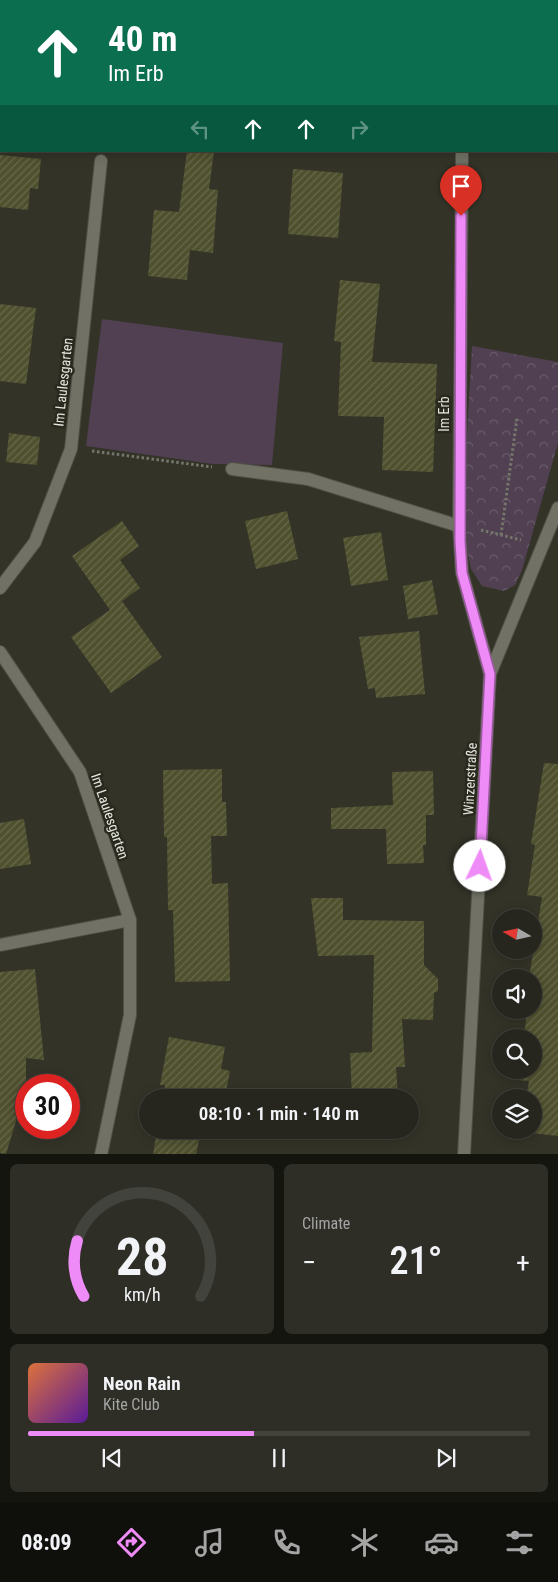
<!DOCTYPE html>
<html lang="en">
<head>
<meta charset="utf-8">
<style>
  :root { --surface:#26261e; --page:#2e2e27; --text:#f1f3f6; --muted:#a4a5a4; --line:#42433c; --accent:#ef8bf7 }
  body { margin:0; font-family:"Roboto Condensed",sans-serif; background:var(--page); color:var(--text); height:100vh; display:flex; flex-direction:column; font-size:19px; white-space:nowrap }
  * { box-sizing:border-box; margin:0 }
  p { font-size:16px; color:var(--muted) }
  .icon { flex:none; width:28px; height:28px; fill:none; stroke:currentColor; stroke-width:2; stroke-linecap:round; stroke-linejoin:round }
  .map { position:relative; height:1154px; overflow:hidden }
  .sheet { display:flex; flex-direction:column; gap:10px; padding:10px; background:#151510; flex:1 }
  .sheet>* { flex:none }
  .banner { position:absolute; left:0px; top:0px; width:559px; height:152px; box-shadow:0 2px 12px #0003,0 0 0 1px var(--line); background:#0b6e4f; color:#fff; overflow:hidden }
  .needle { width:32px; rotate:279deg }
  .tools { position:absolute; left:492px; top:909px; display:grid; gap:10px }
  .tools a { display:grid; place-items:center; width:50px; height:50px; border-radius:50%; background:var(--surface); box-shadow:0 2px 12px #0003,0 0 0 1px var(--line); font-size:25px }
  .speed { position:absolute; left:15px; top:1074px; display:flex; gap:10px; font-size:25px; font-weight:700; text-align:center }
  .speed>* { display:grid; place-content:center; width:65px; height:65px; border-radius:50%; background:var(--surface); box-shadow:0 2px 12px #0003,0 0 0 1px var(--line); line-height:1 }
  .speed .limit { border:8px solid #d22; background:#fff; color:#111 }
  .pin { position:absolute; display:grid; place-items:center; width:42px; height:42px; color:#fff; margin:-51px -21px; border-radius:50% 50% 50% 0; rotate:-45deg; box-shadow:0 0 5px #0007 }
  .pin .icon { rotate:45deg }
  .me { position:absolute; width:55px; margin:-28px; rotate:3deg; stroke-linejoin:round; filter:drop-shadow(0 0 4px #0008) }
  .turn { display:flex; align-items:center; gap:18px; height:105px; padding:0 25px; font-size:22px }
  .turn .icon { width:65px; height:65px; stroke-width:2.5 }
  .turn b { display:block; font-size:35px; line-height:42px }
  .lanes { display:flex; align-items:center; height:48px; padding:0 25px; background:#0003; justify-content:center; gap:25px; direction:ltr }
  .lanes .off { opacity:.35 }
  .big { font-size:38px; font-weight:600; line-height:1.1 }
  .sheet .widget { flex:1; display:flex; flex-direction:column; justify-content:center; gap:8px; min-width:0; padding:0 18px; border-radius:8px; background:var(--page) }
  .sheet .dial { align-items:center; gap:0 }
  .dial svg { height:130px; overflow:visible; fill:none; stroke:var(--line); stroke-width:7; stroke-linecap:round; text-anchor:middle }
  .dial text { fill:var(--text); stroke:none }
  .song { display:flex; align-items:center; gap:15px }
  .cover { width:60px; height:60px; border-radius:8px; background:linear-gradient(135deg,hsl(20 70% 55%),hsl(270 70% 35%)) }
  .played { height:5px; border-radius:2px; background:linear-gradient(90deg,var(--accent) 45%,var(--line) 45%) }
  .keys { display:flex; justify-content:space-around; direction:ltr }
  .heat { display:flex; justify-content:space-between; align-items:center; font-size:28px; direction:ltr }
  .sheet .tiles { flex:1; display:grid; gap:10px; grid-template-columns:1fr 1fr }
  .widget:last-child { grid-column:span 2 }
  .trip { position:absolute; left:139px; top:1089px; width:280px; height:50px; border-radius:25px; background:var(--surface); box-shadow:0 2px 12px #0003,0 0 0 1px var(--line); font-weight:600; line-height:50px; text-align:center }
  .tab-bar { display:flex; height:80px; justify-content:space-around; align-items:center; background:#0f0f0c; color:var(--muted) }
  .tab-bar .icon { width:35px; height:35px }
  .tab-bar .selected { color:var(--accent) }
  .tab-bar b { font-size:22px; color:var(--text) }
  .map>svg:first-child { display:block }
  .grass { fill:#504051 }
  .park { fill:url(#park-crowns) }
  .building { fill:url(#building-hatch) }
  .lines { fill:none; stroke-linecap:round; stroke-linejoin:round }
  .lane-casing { stroke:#505046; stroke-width:14 }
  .street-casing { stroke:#505046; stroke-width:14 }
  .path { stroke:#75766c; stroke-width:3; stroke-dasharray:2.5 2.5; stroke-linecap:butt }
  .lane { stroke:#717265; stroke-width:12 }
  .street { stroke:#717265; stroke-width:12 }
  .route-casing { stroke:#9b5aa1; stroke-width:12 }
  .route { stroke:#ef8bf7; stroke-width:9 }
  .labels { text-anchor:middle; stroke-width:5; stroke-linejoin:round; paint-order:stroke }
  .street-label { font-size:14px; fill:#e6e7e0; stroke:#29291e }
</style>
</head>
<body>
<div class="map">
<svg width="558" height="1155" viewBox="0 0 558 1155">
  <defs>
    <pattern id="park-crowns" width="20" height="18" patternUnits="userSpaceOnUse" patternTransform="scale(1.25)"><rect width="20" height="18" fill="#504051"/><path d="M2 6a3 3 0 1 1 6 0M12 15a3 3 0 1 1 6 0" fill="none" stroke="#695c6a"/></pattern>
    <pattern id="building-hatch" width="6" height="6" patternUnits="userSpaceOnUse" patternTransform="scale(1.25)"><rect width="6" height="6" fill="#4f502e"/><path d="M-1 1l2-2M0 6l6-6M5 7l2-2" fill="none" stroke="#68694c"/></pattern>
  </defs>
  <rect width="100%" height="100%" fill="#333328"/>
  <path class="grass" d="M 102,319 L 283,343 L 272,465 L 213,464 L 86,446 Z"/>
  <path class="park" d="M 472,346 L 558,362 L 558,443 L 522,570 L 515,585 L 504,591 L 482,586 L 471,569 L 466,545 L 466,452 Z"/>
  <g class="building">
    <path d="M 187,151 L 214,151 L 209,189 L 218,190 L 213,253 L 190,250 L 187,280 L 148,276 L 154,210 L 179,212 Z"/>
    <path d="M 0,155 L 41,159 L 38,189 L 30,188 L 28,210 L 0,207 Z"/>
    <path d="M 293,169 L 343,173 L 338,238 L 288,234 Z"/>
    <path d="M 340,280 L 380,284 L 372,362 L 437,364 L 433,472 L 382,470 L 384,417 L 338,416 L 341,342 L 334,341 Z"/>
    <path d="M 0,304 L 36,308 L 26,384 L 0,381 Z"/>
    <path d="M 9,433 L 40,437 L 37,465 L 6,462 Z"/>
    <path d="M 287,511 L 298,559 L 256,569 L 245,521 Z"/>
    <path d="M 122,521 L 139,546 L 120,560 L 140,588 L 122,601 L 162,657 L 111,693 L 71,637 L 110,610 L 72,556 Z"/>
    <path d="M 381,532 L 388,580 L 351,586 L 343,538 Z"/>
    <path d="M 432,580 L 438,614 L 408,619 L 403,586 Z"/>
    <path d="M 419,631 L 425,694 L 376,698 L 375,688 L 368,689 L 359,637 Z"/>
    <path d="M 544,763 L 558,764 L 558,1136 L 522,1132 L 522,1130 L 534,1130 L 534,1098 L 526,1098 L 529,1081 L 518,1080 L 519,1070 L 534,1070 L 534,1038 L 524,1038 L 527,1010 L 534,1010 L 534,978 L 529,978 L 542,897 L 527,895 L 535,845 L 531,844 Z"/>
    <path d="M 222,769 L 222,802 L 226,802 L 227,836 L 211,836 L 212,884 L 228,883 L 230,981 L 175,982 L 173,910 L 168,910 L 167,837 L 164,837 L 163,770 Z"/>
    <path d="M 433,771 L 434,815 L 426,815 L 426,845 L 423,845 L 424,863 L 387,864 L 386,829 L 331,829 L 331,808 L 393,805 L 392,772 Z"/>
    <path d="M 24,819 L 31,864 L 0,869 L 0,823 Z"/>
    <path d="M 311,898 L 343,898 L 343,920 L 424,921 L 424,965 L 438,979 L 438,991 L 434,993 L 433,1020 L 402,1019 L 405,1067 L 396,1067 L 398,1098 L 352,1098 L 350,1053 L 372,1052 L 374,955 L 318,956 Z"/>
    <path d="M 35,969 L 44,1060 L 26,1058 L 26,1088 L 6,1154 L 0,1153 L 0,972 Z"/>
    <path d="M 169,1037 L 225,1047 L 221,1069 L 230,1071 L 225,1097 L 208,1094 L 207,1098 L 163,1098 L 165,1085 L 160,1085 Z"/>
    <path d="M 157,1130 L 201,1130 L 196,1155 L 153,1155 Z"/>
  </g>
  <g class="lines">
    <g class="lane-casing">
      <path id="lane" d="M 232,469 L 308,479 L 459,526"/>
    </g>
    <g class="street-casing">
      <g id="street">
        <path d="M 472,1 L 472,0"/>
        <path d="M 462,151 L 459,526 L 462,573 L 490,674"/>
        <path d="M 0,588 L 35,542 L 71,449 L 101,161"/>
        <path d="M 0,652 L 80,772 L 130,920 L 130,1015 L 101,1155"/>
        <path d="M 0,945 L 130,920"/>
        <path d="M 464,1155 L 490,674 L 558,508"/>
      </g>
    </g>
    <g class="path">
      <path d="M 92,451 L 212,467"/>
      <path d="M 481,530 L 521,540"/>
      <path d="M 501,535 L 517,418"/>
    </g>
    <use href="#lane" class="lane"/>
    <use href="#street" class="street"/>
  </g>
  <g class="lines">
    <g class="route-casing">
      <path id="route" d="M 461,216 L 460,541 L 462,573 L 490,674 L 480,866"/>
    </g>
    <use href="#route" class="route"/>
  </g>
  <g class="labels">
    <g class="street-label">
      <text transform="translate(63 382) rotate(-84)" y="5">Im Laulesgarten</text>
      <text transform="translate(444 414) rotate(-90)" y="5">Im Erb</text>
      <text transform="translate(470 779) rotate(-87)" y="5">Winzerstraße</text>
      <text transform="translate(110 816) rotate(71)" y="5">Im Laulesgarten</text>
    </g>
  </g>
</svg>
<div class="tools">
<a><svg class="needle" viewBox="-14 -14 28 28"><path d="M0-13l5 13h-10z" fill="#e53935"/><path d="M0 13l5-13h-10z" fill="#a4a5a4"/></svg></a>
<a><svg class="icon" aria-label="sound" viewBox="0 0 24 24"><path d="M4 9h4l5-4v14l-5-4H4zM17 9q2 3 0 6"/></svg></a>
<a><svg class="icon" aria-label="search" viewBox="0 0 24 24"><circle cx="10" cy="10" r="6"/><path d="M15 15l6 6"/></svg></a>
<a><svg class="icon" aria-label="layers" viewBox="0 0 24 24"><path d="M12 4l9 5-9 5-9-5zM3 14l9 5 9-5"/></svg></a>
</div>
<div class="speed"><div class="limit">30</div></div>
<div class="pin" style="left:461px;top:216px;background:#d93025"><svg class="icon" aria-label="arrive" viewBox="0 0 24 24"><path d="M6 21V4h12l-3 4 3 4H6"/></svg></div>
<svg class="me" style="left:480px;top:866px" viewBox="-20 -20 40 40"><circle r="19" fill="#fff"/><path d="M0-13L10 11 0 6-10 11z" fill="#ef8bf7"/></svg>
<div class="trip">08:10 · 1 min · 140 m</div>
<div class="banner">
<div class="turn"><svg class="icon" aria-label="ahead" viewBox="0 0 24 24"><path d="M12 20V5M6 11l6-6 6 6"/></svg><div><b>40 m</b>Im Erb</div></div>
<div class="lanes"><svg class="icon off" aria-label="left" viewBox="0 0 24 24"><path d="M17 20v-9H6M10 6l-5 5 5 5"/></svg><svg class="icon" aria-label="ahead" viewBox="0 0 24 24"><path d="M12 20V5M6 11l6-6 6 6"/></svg><svg class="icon" aria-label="ahead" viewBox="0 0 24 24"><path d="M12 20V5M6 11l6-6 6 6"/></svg><svg class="icon off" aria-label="right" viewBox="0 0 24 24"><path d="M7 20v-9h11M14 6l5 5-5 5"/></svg></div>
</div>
</div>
<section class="sheet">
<div class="tiles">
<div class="widget dial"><svg viewBox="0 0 100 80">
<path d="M14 69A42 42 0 1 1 86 69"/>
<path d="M14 69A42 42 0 0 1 10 35" stroke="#ef8bf7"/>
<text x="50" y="56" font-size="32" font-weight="700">28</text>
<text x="50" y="72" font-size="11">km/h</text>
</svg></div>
<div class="widget"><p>Climate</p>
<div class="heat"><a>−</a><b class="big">21°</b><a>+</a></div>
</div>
<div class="widget">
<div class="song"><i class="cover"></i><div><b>Neon Rain</b><p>Kite Club</p></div></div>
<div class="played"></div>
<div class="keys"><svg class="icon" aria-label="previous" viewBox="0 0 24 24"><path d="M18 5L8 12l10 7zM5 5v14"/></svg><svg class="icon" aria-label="pause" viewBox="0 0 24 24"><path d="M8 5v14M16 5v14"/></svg><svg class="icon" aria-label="next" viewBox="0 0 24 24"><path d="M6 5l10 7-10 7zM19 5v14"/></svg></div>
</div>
</div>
</section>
<nav class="tab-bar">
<b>08:09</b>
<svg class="icon selected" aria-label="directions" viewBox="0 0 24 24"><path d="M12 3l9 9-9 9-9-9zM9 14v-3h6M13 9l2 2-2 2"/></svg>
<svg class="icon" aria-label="music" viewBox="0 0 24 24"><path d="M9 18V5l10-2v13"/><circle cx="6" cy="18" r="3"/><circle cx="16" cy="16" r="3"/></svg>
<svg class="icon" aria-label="phone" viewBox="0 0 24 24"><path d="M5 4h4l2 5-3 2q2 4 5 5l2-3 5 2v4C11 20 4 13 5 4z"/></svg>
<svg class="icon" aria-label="climate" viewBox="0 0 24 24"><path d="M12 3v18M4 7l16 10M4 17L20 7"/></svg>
<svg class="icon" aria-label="car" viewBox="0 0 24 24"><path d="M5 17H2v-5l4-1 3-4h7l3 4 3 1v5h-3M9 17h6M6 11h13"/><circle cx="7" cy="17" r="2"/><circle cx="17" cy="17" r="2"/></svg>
<svg class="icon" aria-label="filters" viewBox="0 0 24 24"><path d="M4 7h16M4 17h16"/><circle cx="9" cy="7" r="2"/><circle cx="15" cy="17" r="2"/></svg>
</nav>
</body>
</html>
